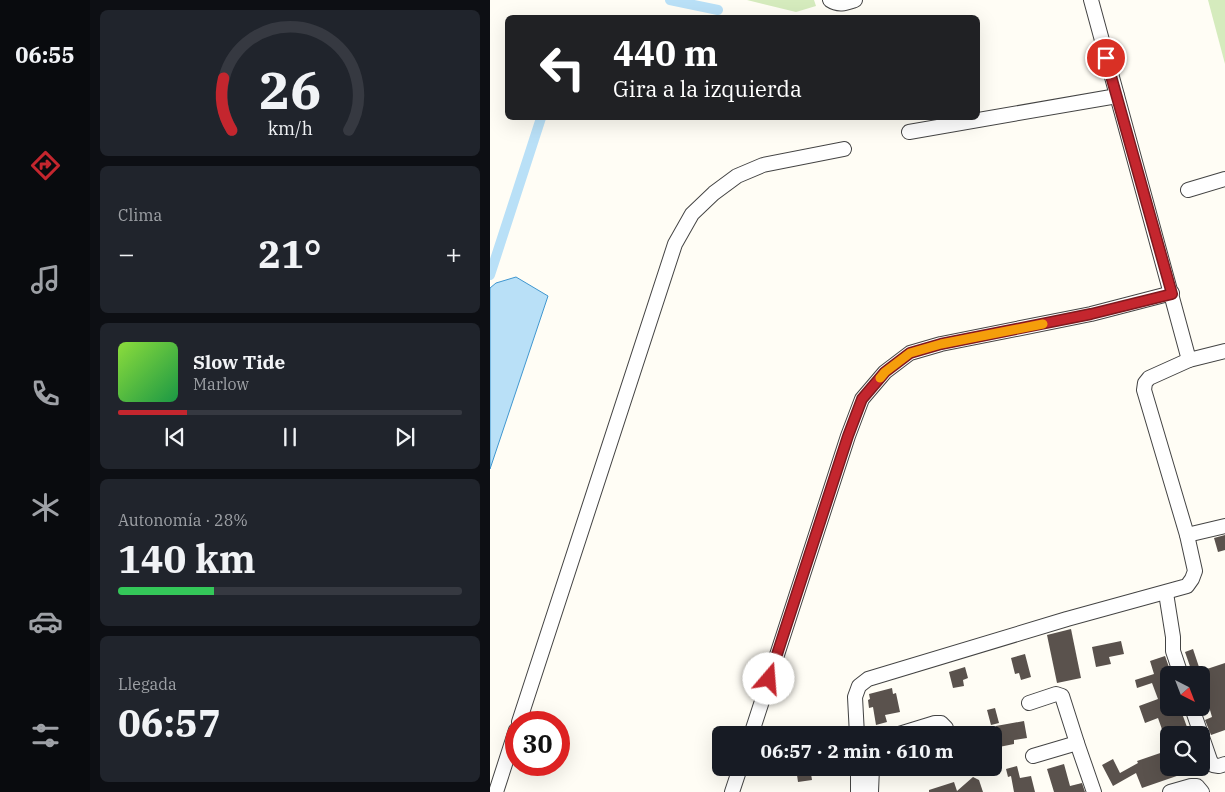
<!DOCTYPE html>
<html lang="es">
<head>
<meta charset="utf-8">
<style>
  :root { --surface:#171b24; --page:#20242c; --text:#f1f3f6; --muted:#9ea1a6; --line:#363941; --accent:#c4262e }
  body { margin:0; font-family:"IBM Plex Serif",serif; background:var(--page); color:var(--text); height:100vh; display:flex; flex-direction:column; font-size:19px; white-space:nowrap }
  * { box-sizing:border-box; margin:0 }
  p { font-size:16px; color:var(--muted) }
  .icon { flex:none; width:28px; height:28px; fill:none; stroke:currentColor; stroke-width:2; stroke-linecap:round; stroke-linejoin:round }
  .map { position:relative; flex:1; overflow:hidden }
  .sheet { display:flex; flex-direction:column; gap:10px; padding:10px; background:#0d0f14; width:400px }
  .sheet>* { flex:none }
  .top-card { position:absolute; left:15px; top:15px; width:475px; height:105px; border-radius:8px; box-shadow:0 5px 20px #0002; background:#202124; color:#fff; overflow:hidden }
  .needle { width:32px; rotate:138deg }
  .fabs { position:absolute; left:670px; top:666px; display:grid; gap:10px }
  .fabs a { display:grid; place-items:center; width:50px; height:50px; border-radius:8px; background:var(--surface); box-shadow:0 5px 20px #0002; font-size:25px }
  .speed { position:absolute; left:15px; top:711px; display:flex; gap:10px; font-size:25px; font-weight:700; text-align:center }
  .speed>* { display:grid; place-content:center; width:65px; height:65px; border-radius:50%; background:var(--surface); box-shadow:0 5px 20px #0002; line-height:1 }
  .speed .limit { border:8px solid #d22; background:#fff; color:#111 }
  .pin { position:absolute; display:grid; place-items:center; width:42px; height:42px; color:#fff; margin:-21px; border:2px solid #fff; border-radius:50%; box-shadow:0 1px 5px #0007 }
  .me { position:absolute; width:55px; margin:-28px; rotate:18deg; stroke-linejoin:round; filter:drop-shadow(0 0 4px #0008) }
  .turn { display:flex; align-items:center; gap:18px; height:105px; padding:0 25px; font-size:22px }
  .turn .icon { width:65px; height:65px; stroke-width:2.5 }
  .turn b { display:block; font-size:35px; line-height:42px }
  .big { font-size:38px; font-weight:800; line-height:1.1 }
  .sheet .widget { flex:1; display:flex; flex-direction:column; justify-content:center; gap:8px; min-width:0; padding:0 18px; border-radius:8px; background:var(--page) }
  .sheet .dial { align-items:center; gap:0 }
  .dial svg { height:130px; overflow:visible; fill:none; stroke:var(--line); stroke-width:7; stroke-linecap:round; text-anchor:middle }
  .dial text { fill:var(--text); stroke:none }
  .song { display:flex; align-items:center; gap:15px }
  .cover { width:60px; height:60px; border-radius:8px; background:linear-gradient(135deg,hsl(90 70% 55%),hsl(140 70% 35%)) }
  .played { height:5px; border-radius:2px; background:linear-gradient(90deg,var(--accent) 20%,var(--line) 20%) }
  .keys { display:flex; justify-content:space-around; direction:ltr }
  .heat { display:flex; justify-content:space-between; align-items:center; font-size:28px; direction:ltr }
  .charge { height:8px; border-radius:4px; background:linear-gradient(90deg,#34c759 28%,var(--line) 0) }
  .trip { position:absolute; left:222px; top:726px; width:290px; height:50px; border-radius:8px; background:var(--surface); box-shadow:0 5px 20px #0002; font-weight:800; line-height:50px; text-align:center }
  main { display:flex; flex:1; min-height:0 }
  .menu { display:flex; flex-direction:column; width:90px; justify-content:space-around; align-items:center; background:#090b0e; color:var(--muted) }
  .menu .icon { width:35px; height:35px }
  .menu .active { color:var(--accent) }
  .menu b { font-size:22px; color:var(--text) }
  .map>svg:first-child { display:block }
  .green { fill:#d5ebbd }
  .water { fill:#b9e0f7; stroke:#3f96cf }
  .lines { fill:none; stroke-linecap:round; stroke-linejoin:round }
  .canal { stroke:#b9e0f7; stroke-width:10 }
  .building { fill:#5a524d }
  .minor-casing { stroke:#444; stroke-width:16 }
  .minor { stroke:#fff; stroke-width:14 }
  .route-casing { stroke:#7f191e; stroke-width:12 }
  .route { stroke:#c4262e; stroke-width:9 }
  .slow { stroke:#f59e0b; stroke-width:9 }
</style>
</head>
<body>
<main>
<nav class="menu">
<b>06:55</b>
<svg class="icon active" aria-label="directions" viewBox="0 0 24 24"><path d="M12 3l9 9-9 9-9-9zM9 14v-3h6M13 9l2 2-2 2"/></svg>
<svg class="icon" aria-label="music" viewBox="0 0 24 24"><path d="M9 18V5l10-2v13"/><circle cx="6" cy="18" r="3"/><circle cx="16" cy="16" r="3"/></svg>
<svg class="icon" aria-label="phone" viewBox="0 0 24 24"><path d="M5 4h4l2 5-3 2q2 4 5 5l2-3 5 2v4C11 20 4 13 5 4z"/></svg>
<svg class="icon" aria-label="climate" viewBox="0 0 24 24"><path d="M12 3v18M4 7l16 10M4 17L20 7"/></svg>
<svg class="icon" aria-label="car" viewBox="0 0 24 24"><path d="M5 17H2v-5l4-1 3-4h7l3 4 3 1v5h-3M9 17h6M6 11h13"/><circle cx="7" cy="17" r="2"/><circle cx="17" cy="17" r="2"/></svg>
<svg class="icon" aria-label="filters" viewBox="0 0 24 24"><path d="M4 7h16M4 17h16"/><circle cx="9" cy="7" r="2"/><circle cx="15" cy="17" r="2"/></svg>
</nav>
<section class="sheet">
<div class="widget dial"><svg viewBox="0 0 100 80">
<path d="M14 69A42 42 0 1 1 86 69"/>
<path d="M14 69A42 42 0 0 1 9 37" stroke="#c4262e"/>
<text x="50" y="56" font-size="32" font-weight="700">26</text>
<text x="50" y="72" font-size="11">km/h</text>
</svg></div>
<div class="widget"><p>Clima</p>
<div class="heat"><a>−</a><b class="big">21°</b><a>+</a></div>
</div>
<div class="widget">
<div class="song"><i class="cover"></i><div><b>Slow Tide</b><p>Marlow</p></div></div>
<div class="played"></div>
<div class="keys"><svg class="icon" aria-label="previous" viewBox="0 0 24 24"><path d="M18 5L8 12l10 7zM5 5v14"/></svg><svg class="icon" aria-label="pause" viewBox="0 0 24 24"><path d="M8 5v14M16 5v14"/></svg><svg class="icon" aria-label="next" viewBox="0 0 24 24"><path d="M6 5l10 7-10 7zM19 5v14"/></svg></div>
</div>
<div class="widget"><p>Autonomía · 28%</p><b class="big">140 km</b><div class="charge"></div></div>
<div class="widget"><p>Llegada</p><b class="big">06:57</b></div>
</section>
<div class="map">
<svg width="735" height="792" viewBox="0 0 735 792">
  <rect width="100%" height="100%" fill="#fffdf5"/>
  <g class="green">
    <path d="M 257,0 L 324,0 L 326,6 L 306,12 Z"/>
    <path d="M 718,0 L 735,0 L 735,64 Z"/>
  </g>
  <path class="water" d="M 26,277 L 58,296 L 0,469 L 0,288 L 6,283 Z"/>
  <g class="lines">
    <g class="canal">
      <path d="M 180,0 L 228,10"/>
      <path d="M 0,275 L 51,118"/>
    </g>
  </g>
  <g class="building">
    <path d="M 735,535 L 735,550 L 728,552 L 724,538 Z"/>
    <path d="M 581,629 L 591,678 L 567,683 L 557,635 Z"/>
    <path d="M 631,641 L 634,654 L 619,657 L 621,664 L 606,667 L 602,647 Z"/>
    <path d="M 703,649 L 711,673 L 711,671 L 735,663 L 735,730 L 721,735 L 715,720 L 722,717 L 718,703 L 711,705 L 711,675 L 703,675 L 695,652 Z"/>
    <path d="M 535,654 L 541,677 L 531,680 L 529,673 L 525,674 L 521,658 Z"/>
    <path d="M 675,656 L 680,670 L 679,708 L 690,708 L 697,727 L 691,729 L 693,735 L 674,735 L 668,718 L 655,723 L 649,706 L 668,699 L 662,683 L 647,688 L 645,680 L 664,674 L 660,661 Z"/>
    <path d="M 475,667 L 478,678 L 473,680 L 474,686 L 463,688 L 459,672 Z"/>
    <path d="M 402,688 L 403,694 L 406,693 L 410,712 L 395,715 L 397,722 L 386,725 L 383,707 L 379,708 L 378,700 L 380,699 L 379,694 Z"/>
    <path d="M 505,708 L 509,723 L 501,725 L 497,710 Z"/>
    <path d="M 534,721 L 537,738 L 524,740 L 524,744 L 509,747 L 506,726 Z"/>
    <path d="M 679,750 L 679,768 L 707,769 L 652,788 L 646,773 L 623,786 L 612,765 L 623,759 L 630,773 L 648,763 L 647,761 Z"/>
    <path d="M 574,764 L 580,786 L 592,783 L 595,792 L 564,792 L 557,769 Z"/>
    <path d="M 527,766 L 530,778 L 541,776 L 545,792 L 524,792 L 521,776 L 518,777 L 516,769 Z"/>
    <path d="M 306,768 L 320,768 L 322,780 L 308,782 Z"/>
    <path d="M 483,777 L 489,780 L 493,792 L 439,792 L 439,790 L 464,782 L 467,791 Z"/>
  </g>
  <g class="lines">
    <g class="minor-casing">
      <g id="minor">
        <path d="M 340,0 C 349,6 356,3 365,0"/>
        <path d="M 601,0 L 699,360"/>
        <path d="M 419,132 L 627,96"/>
        <path d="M 698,190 L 735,179"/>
        <path d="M 697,535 L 735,526"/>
        <path d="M 676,593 L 683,637 L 683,651 L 691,675"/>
        <path d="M 539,703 L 566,694 L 572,696 L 587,743 L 604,792"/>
        <path d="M 702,708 L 720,760 L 723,765 L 729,766 L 735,764"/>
        <path d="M 29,722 L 185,244 L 202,214 L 224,193 L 247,176 L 273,165 L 354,149"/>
        <path d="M 261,735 L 358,436 L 372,399 L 395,372 L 420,353 L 451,344 L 601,314 L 682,293"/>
        <path d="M 367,735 L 365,697 L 369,686 L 378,679 L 577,619 L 697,586 L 702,579 L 705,571 L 697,535 L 654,390 L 655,383 L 659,378 L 699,360 L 735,351"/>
        <path d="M 406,735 L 445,723 L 451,723 L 456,728 L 457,735"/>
        <path d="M 543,756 L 587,743"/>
        <path d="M 6,792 L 26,730"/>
        <path d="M 242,792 L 250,768"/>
        <path d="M 368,792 L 368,768"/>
        <path d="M 381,792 L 382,768"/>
        <path d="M 680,792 L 701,786 L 707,786 L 712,792"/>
      </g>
    </g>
    <use href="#minor" class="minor"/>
  </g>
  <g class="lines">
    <g class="route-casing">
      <path id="route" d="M 279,679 L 358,436 L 372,399 L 395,372 L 420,353 L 451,344 L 601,314 L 682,294 L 616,58"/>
    </g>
    <use href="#route" class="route"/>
    <path class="slow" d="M 390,378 L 395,372 L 420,353 L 451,344 L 553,324"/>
  </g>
</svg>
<div class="fabs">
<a><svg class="needle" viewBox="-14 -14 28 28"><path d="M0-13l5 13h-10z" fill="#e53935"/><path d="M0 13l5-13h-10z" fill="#9ea1a6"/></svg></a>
<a><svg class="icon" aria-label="search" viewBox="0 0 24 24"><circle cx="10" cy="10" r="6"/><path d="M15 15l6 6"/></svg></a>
</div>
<div class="speed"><div class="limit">30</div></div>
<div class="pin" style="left:616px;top:58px;background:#d93025"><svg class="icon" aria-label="arrive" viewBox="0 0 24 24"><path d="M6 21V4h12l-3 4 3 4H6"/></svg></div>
<svg class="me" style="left:279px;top:679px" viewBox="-20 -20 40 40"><circle r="19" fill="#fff"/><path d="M0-13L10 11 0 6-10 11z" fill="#c4262e"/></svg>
<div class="trip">06:57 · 2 min · 610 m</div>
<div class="top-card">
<div class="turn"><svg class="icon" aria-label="left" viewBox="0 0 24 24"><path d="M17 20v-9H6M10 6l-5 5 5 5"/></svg><div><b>440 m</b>Gira a la izquierda</div></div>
</div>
</div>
</main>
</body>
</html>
